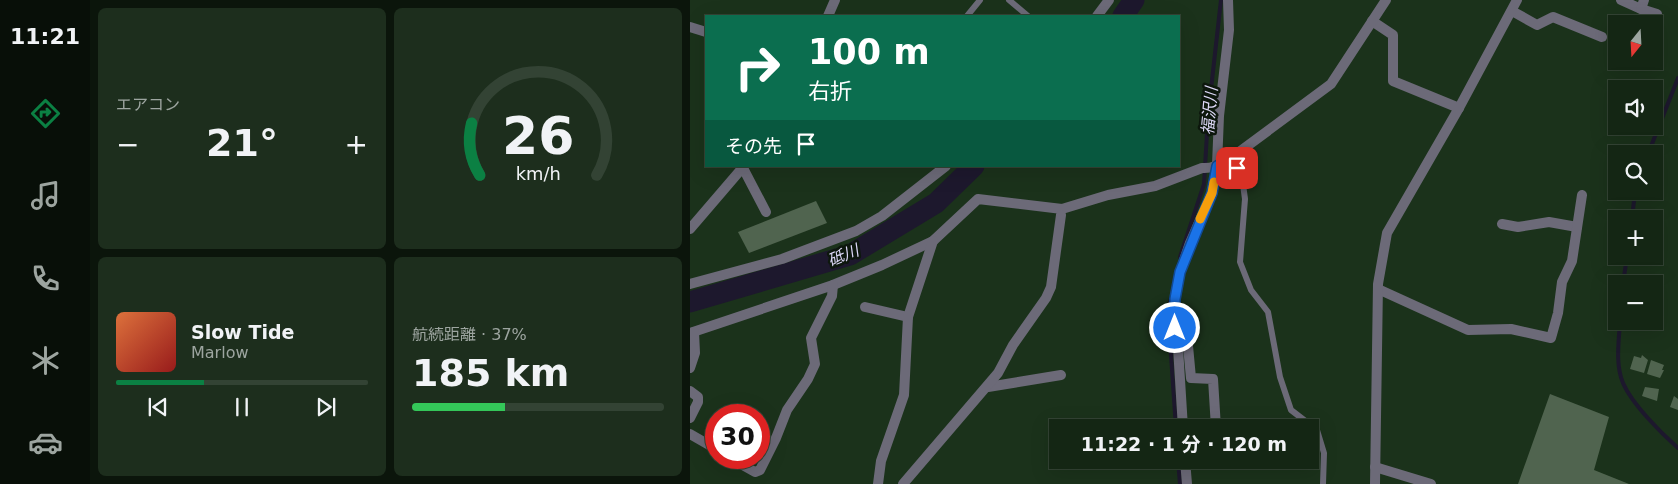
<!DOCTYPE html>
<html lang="ja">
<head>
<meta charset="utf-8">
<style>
  :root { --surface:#142614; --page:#1d2e1d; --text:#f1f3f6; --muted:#9da5a0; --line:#334334; --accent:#0b8043 }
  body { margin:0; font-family:"DejaVu Sans","Noto Sans JP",sans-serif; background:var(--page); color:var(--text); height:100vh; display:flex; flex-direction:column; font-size:19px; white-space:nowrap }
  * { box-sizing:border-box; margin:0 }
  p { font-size:16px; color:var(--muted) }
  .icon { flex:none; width:28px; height:28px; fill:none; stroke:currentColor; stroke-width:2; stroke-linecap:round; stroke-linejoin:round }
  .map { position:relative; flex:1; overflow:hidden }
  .drawer { display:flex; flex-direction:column; gap:8px; padding:8px; background:#0b150b; width:600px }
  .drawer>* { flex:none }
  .guide { position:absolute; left:15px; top:15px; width:475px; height:152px; border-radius:0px; box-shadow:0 5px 20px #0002,0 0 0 1px var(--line); background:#0b6e4f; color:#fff; overflow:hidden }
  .needle { width:32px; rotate:198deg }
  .buttons { position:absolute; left:918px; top:15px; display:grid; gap:10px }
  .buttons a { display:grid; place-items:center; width:55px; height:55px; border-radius:0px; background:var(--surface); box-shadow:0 5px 20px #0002,0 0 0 1px var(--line); font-size:25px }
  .speed { position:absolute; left:15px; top:404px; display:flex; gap:10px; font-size:25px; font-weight:700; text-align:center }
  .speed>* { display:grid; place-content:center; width:65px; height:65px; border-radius:50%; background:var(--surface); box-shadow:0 5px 20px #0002,0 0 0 1px var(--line); line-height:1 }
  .speed .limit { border:8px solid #d22; background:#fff; color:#111 }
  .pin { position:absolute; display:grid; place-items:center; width:42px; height:42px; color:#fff; margin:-21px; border-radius:10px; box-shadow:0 2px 8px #0006 }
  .me { position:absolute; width:55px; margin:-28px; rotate:0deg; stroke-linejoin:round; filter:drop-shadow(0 0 4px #0008) }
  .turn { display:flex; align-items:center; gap:18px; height:105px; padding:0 20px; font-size:22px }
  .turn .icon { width:65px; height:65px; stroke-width:2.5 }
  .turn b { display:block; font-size:35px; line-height:42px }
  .then { display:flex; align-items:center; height:48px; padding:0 20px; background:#0003; gap:10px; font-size:19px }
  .big { font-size:38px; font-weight:700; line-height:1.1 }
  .drawer .tile { flex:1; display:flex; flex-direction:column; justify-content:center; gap:8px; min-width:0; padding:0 18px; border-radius:8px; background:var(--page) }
  .drawer .dial { align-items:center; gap:0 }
  .dial svg { height:130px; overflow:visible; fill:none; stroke:var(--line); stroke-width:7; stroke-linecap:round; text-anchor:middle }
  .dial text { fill:var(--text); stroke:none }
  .song { display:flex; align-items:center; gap:15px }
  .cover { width:60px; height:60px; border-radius:8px; background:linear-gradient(135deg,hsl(20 70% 55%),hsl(0 70% 35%)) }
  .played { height:5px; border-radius:2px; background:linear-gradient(90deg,var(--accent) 35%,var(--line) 35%) }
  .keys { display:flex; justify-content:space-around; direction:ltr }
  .heat { display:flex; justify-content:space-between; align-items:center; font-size:28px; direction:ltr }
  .charge { height:8px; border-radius:4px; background:linear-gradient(90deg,#34c759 37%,var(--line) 0) }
  .drawer .tiles { flex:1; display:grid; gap:8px; grid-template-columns:repeat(2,1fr) }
  .trip { position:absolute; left:359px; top:419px; width:270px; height:50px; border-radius:0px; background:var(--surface); box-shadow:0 5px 20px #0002,0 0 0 1px var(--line); font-weight:700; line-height:50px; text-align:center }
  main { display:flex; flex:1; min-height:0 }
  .dock { display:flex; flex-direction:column; width:90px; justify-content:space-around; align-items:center; background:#080f08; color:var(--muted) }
  .dock .icon { width:35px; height:35px }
  .dock .current { color:var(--accent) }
  .dock b { font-size:22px; color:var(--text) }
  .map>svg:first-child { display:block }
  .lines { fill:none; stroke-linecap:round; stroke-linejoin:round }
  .stream { stroke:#1d182d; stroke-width:4 }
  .river { stroke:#1d182d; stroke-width:21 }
  .building { fill:#50644f }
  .service { stroke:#6c6a78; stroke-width:6 }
  .minor { stroke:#6c6a78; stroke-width:10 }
  .route-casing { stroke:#114b97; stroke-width:12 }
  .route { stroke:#1a73e8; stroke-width:9 }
  .slow { stroke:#f59e0b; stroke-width:9 }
  .labels { text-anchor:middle; stroke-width:5; stroke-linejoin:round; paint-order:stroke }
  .water-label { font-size:16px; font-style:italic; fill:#ddd8f7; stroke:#0d170d }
</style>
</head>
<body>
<main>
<nav class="dock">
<b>11:21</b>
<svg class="icon current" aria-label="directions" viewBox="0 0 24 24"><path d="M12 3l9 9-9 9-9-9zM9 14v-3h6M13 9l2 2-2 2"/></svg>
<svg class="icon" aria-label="music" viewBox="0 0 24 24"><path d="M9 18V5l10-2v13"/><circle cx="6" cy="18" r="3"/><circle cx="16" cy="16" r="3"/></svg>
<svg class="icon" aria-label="phone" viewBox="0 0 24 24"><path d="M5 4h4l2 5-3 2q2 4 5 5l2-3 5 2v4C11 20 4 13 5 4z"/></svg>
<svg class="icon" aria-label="climate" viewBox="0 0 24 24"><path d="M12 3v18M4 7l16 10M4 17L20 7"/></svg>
<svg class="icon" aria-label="car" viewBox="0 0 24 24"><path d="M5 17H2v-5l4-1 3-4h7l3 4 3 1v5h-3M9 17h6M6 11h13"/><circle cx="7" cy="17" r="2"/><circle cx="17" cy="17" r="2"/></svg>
</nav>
<section class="drawer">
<div class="tiles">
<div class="tile"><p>エアコン</p>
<div class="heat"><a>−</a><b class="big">21°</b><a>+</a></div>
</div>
<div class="tile dial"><svg viewBox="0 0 100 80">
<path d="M14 69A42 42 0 1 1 86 69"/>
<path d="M14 69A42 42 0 0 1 9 37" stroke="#0b8043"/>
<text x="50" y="56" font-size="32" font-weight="700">26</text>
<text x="50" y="72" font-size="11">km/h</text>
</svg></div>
<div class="tile">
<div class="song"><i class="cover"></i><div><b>Slow Tide</b><p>Marlow</p></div></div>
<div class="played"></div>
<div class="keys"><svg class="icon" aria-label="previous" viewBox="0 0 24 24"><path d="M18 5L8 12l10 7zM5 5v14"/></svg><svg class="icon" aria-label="pause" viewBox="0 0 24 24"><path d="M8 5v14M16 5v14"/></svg><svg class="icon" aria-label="next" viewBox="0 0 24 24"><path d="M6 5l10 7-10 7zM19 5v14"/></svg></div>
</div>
<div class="tile"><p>航続距離 · 37%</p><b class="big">185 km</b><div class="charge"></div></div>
</div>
</section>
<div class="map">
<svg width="988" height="484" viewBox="0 0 988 484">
  <rect width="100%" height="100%" fill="#1b321b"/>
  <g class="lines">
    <g class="stream">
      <path d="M 958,154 L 988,78"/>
      <path d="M 942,219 L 945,191"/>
      <path d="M 490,257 L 514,184 L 518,116 L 531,0"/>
      <path d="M 933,284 L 937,256"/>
      <path d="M 481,298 L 478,311 L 486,428"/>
      <path d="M 930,321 C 929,341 925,364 933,383 C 942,404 971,433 988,448"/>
      <path d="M 488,460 L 490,484"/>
    </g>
    <g class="river">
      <path d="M 433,16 L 444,0"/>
      <path d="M 0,302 L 160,255 L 246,203 L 284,166"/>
    </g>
  </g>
  <g class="building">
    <path d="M 126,201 L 137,223 L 59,253 L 48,232 Z"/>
    <path d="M 952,355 L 958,360 L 954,373 L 940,369 L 944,356 L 951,358 Z"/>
    <path d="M 961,360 L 974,365 L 972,370 L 974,370 L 970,378 L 957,374 Z"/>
    <path d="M 955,387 L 969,389 L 967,401 L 952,396 Z"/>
    <path d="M 860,394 L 919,417 L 904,470 L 939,484 L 828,484 Z"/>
    <path d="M 984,396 L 988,399 L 988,410 L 980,407 Z"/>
  </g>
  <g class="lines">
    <g class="service">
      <path d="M 319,0 L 338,16"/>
      <path d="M 277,16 L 290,0"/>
      <path d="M 541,158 L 552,177 L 555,199 L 550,262 L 561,290 L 578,312 L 590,377 L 601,410 L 627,430 L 634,453 L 633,484"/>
    </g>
    <g class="minor">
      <path d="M 931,0 L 951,9 L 954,0"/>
      <path d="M 951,9 L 967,14 L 964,26"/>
      <path d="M 822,11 L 847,25 L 863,17 L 912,37"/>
      <path d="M 138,16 L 145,0"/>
      <path d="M 407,16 L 419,0"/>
      <path d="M 682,21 L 703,35 L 703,81 L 769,108"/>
      <path d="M 0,27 L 16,32"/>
      <path d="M 53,168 L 76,212"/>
      <path d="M 812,224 L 828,227 L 859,222 L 887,227"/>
      <path d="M 0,229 L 54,166"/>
      <path d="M 0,284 L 92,259 L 166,231 L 192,216 L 256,166"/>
      <path d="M 688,289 L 778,330 L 821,329 L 861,338 L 868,313 L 872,282 L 882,261 L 892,195"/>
      <path d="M 175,307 L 218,317"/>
      <path d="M 0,333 L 143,285 L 192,265 L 243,241 L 288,199 L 372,209 L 418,195 L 465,186 L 512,168 C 523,169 532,163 541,158 L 641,84 L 696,0"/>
      <path d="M 486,337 L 498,346 L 501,378 L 523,379 L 526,428"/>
      <path d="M 0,368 L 5,353 L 4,332"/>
      <path d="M 298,387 L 371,375"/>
      <path d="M 0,391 L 8,397 L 8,402 L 0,418"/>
      <path d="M 493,428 L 485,299 L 490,272 L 500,243 L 522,193 L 527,165 L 529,116 L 539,30 L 538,0"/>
      <path d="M 0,434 L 26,449"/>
      <path d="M 40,458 L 65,472 L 70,470 L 86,438 L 97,410 L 118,379 L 125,364 L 121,338 L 142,296 L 143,285"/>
      <path d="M 495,460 L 497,484"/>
      <path d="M 685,467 L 741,484"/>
      <path d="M 188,484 L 191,461 L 214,395 L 218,317 L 243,241"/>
      <path d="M 213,484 L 308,373 L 323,345 L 356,298 L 361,287 L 371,215"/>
      <path d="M 685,484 L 688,284 L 697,233 L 769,108 L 827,0"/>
    </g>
  </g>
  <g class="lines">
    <g class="route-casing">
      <path id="route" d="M 485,328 L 485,299 L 490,272 L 522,193 L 527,166 L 542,158 L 547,168"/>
    </g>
    <use href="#route" class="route"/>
    <path class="slow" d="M 510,219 L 522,193 L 524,182"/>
  </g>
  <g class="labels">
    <g class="water-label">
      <text transform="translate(519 111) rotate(-85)" y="6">福沢川</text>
      <text transform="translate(153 255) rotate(-22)" y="6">砥川</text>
    </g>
  </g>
</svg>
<div class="buttons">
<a><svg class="needle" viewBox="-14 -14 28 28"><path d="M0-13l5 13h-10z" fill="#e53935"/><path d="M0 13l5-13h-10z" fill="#9da5a0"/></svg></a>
<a><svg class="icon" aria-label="sound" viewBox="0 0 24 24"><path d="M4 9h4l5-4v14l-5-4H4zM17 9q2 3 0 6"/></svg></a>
<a><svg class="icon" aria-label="search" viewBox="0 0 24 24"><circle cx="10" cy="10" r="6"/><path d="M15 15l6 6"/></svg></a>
<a>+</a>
<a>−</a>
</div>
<div class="speed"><div class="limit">30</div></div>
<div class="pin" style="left:547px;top:168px;background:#d93025"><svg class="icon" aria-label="arrive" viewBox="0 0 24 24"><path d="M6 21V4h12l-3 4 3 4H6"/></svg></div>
<svg class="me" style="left:485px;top:328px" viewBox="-20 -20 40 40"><circle r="17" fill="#1a73e8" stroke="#fff" stroke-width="3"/><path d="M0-11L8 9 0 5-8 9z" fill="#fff"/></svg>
<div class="trip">11:22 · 1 分 · 120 m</div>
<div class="guide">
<div class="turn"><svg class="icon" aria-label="right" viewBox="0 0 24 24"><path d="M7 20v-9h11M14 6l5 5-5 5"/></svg><div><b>100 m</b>右折</div></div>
<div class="then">その先<svg class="icon" aria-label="arrive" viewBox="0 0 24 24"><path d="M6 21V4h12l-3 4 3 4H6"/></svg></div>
</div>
</div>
</main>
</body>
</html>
